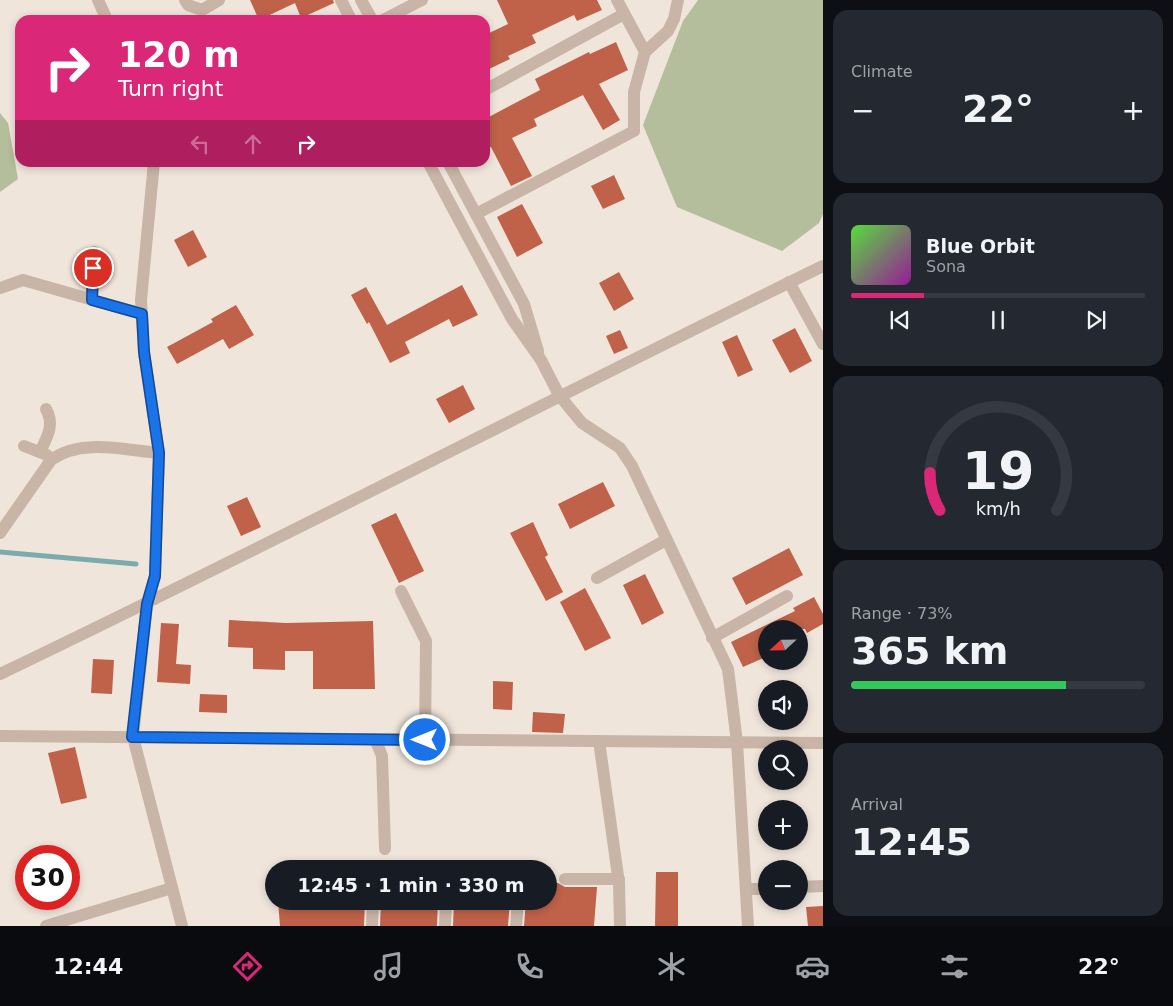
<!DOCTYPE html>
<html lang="en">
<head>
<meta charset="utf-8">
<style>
  :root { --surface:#171b24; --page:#242831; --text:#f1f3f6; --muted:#9ea1a6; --line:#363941; --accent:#db2777 }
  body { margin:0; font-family:"DejaVu Sans",sans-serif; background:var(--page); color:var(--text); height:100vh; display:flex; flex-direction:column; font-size:19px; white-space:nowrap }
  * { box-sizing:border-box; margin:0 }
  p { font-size:16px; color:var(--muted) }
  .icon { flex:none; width:28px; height:28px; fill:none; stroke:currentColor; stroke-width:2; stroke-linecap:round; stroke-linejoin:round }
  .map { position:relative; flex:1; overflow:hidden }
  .side { display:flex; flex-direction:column; gap:10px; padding:10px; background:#0d0f14; width:350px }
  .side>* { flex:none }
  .hud { position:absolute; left:15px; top:15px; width:475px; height:152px; border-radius:15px; box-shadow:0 2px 8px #0003; background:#db2777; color:#fff; overflow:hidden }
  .needle { width:32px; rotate:248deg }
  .fabs { position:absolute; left:758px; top:620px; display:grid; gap:10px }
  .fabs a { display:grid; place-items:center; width:50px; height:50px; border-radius:50%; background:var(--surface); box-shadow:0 2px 8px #0003; font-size:25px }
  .speed { position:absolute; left:15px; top:845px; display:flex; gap:10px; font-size:25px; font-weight:700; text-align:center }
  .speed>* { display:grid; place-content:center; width:65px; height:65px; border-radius:50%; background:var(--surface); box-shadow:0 2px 8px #0003; line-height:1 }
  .speed .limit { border:8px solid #d22; background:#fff; color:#111 }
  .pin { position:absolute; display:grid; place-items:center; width:42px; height:42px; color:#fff; margin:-21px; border:2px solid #fff; border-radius:50%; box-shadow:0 1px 5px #0007 }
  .me { position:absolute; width:55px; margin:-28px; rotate:270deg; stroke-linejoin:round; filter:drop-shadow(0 0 4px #0008) }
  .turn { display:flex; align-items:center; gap:18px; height:105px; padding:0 20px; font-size:22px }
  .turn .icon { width:65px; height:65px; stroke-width:2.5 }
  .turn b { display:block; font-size:35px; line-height:42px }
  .lanes { display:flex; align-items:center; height:48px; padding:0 20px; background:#0003; justify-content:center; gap:25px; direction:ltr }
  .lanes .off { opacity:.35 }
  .big { font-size:38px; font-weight:800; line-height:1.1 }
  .side .tile { flex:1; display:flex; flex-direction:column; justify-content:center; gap:8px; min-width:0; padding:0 18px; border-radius:15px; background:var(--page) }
  .side .dial { align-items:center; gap:0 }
  .dial svg { height:130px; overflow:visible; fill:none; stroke:var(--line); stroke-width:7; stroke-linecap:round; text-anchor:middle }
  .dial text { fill:var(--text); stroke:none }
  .song { display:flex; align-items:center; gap:15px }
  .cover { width:60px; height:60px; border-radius:8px; background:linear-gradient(135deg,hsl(110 70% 55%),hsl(300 70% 35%)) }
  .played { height:5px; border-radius:2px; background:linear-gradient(90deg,var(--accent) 25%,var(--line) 25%) }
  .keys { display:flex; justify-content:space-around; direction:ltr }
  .heat { display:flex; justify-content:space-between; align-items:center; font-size:28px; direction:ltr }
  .charge { height:8px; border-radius:4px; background:linear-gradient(90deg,#34c759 73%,var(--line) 0) }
  .trip { position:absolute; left:265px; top:860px; width:292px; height:50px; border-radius:25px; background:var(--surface); box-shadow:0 2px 8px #0003; font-weight:800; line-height:50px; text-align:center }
  .menu { display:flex; height:80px; justify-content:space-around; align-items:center; background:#090b0e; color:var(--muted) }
  .menu .icon { width:35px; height:35px }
  .menu .active { color:var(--accent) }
  .menu b { font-size:22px; color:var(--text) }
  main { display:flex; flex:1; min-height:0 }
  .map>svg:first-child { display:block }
  .green { fill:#b4be9c }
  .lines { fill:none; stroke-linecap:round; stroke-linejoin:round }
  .stream { stroke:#7babac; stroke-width:5 }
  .building { fill:#bf6249 }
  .minor { stroke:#c8b5a7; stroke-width:12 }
  .tertiary { stroke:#c8b5a7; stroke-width:12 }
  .route-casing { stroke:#114b97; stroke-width:12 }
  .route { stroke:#1a73e8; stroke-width:9 }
</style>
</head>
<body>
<main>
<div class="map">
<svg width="823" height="926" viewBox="0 0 823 926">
  <rect width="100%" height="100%" fill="#f0e5db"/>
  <g class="green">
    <path d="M 698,0 L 823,0 L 823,214 L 819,223 L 782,251 L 677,207 L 643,125 L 683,21 Z"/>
    <path d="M 0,113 L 8,123 L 18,179 L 0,192 Z"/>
  </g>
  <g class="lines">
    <path class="stream" d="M 0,552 L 136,564"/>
  </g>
  <g class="building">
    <path d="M 250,0 L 333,0 L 334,3 L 301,18 L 295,3 L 259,20 Z"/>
    <path d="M 497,0 L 597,0 L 602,10 L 577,21 L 574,15 L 532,35 L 536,43 L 508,56 L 510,59 L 489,69 L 485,61 L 485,35 L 508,24 Z"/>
    <path d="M 616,42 L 628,70 L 599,84 L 620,120 L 603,130 L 583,95 L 534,119 L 537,126 L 512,138 L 532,176 L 511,186 L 491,147 L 485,150 L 485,119 L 540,90 L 535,79 L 589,52 L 590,54 Z"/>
    <path d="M 614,175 L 625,199 L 603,209 L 591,186 Z"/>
    <path d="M 522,204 L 543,243 L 517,257 L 497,217 Z"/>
    <path d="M 193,230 L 207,257 L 188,267 L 174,240 Z"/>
    <path d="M 619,272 L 634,299 L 614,311 L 599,283 Z"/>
    <path d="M 462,285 L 478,315 L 453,327 L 449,319 L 405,342 L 410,353 L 390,363 L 369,322 L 367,324 L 351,295 L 366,287 L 387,325 Z"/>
    <path d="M 236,305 L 254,335 L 229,349 L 223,339 L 177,364 L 167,347 L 213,322 L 211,319 Z"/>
    <path d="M 795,328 L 812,361 L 790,373 L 772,340 Z"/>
    <path d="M 620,330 L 628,348 L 614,354 L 606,336 Z"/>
    <path d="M 737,335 L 753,370 L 738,377 L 722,342 Z"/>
    <path d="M 463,385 L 475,409 L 449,423 L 436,399 Z"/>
    <path d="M 603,482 L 615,506 L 570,529 L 558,504 Z"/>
    <path d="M 247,497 L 261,527 L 241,536 L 227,506 Z"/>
    <path d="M 396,513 L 424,571 L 399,583 L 371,525 Z"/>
    <path d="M 533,522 L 548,555 L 545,557 L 563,592 L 546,601 L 510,533 Z"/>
    <path d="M 789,548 L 803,575 L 746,605 L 732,578 Z"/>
    <path d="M 645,574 L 664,613 L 642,625 L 623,585 Z"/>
    <path d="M 585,588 L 611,638 L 585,651 L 560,602 Z"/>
    <path d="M 814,597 L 823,614 L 823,624 L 807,633 L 805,629 L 766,629 L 766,657 L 743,667 L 731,642 L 795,611 L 793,608 Z"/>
    <path d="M 229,620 L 286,623 L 373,621 L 375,689 L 313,689 L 313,651 L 285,651 L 285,670 L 253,669 L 253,648 L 228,647 Z"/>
    <path d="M 161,623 L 179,624 L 176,664 L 191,665 L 190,684 L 157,682 Z"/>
    <path d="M 93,659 L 114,660 L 112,694 L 91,693 Z"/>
    <path d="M 493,681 L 513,682 L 512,710 L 493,709 Z"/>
    <path d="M 200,694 L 227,695 L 227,713 L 199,712 Z"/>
    <path d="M 533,712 L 565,714 L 563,733 L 532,732 Z"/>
    <path d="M 75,747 L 87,798 L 61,804 L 48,753 Z"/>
    <path d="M 656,872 L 678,872 L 678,926 L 655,926 Z"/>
    <path d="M 549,883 L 558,883 L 565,887 L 597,887 L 594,926 L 524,926 L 526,901 L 549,901 Z"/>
    <path d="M 278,901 L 365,901 L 364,926 L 280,926 Z"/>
    <path d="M 381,901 L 438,901 L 437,926 L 380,926 Z"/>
    <path d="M 454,901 L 510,901 L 508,926 L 453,926 Z"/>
    <path d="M 823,906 L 823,926 L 808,926 L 806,907 Z"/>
  </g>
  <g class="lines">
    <g class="minor">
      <path d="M 98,0 L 107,20"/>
      <path d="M 185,0 L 188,5 L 202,10 L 219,0"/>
      <path d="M 341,0 L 351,20"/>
      <path d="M 361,0 L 372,20"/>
      <path d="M 383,20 L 422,0"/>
      <path d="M 645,52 L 668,31 L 674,19 L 678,0"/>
      <path d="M 485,90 L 624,14"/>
      <path d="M 154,162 L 141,300 L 144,353 L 159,453 L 155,576 L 147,604 L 133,737 L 182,926"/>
      <path d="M 428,162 L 512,319 L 541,360 L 559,395 L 582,423 L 620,448 L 632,466 L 728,669 L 737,742 L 748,926"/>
      <path d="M 448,162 L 524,304 L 538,351"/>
      <path d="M 476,214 L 634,131 L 634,92 L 645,52 L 617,0"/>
      <path d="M 789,282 L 823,344"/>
      <path d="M 0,288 L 23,280 L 142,314"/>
      <path d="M 92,300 L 94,252"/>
      <path d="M 24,446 L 47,455"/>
      <path d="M 40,452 C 47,437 55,425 46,409"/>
      <path d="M 0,533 L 51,460 C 81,438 124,450 159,453"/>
      <path d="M 597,578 L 666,540"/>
      <path d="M 401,591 L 426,641 L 425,740"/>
      <path d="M 712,638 L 787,596"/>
      <path d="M 0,736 L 823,743"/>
      <path d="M 375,739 L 382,756 L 385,849"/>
      <path d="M 599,741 L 619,883 L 620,926"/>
      <path d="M 565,879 L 619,879"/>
      <path d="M 799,887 L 823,886"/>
      <path d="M 746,889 L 766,889"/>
      <path d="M 46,926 L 172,888"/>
      <path d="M 372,926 L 373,901"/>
      <path d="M 445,926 L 446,901"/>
      <path d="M 516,926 L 518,901"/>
    </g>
    <path class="tertiary" d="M 0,674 C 276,542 548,400 823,266"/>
  </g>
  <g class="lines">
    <g class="route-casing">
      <path id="route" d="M 93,268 L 92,300 L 142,314 L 144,352 L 159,453 L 155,576 L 147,604 L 132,737 L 425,740"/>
    </g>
    <use href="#route" class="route"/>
  </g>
</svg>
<div class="fabs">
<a><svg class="needle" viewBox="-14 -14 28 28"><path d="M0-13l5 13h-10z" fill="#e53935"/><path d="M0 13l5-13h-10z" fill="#9ea1a6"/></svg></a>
<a><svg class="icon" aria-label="sound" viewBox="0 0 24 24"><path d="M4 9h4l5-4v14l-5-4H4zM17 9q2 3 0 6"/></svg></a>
<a><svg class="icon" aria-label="search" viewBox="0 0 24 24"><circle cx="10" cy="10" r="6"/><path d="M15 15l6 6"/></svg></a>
<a>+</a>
<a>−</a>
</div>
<div class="speed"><div class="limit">30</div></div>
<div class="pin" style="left:93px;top:268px;background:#d93025"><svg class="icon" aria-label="arrive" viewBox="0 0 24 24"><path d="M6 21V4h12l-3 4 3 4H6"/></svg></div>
<svg class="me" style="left:425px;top:740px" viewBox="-20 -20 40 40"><circle r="17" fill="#1a73e8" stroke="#fff" stroke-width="3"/><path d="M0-11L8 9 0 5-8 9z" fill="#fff"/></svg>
<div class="trip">12:45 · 1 min · 330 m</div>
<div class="hud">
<div class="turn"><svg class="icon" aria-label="right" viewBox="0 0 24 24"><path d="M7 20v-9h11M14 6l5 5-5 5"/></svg><div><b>120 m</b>Turn right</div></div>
<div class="lanes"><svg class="icon off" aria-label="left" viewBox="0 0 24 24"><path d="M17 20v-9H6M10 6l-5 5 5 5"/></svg><svg class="icon off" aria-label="ahead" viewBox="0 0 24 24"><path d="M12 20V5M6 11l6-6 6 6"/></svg><svg class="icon" aria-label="right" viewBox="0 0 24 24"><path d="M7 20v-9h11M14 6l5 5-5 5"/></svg></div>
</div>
</div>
<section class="side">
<div class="tile"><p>Climate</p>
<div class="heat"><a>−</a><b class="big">22°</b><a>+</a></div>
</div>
<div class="tile">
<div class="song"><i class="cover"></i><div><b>Blue Orbit</b><p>Sona</p></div></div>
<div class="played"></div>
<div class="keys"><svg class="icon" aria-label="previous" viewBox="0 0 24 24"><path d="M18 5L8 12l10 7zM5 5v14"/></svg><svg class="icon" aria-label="pause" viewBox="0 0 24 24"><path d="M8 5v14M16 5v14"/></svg><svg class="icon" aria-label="next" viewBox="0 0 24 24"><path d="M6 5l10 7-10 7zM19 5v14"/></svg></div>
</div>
<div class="tile dial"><svg viewBox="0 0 100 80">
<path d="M14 69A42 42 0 1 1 86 69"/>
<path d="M14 69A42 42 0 0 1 8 46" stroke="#db2777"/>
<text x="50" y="56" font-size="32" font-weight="700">19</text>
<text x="50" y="72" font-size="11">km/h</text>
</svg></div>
<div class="tile"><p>Range · 73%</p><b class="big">365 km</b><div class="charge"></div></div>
<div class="tile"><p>Arrival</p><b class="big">12:45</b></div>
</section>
</main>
<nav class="menu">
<b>12:44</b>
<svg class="icon active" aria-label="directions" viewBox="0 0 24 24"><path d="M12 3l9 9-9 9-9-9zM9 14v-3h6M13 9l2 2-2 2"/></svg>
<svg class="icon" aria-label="music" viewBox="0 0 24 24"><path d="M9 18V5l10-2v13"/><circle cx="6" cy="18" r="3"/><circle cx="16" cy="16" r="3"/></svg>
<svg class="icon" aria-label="phone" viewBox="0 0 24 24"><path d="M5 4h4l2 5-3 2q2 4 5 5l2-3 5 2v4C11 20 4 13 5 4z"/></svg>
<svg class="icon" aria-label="climate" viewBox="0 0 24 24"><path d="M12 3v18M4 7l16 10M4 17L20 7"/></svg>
<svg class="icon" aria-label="car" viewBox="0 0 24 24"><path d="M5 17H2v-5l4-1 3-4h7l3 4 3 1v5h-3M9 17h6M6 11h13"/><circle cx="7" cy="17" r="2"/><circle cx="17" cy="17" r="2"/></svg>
<svg class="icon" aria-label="filters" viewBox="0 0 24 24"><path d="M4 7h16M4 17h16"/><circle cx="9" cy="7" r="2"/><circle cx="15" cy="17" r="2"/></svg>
<b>22°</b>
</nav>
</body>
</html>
